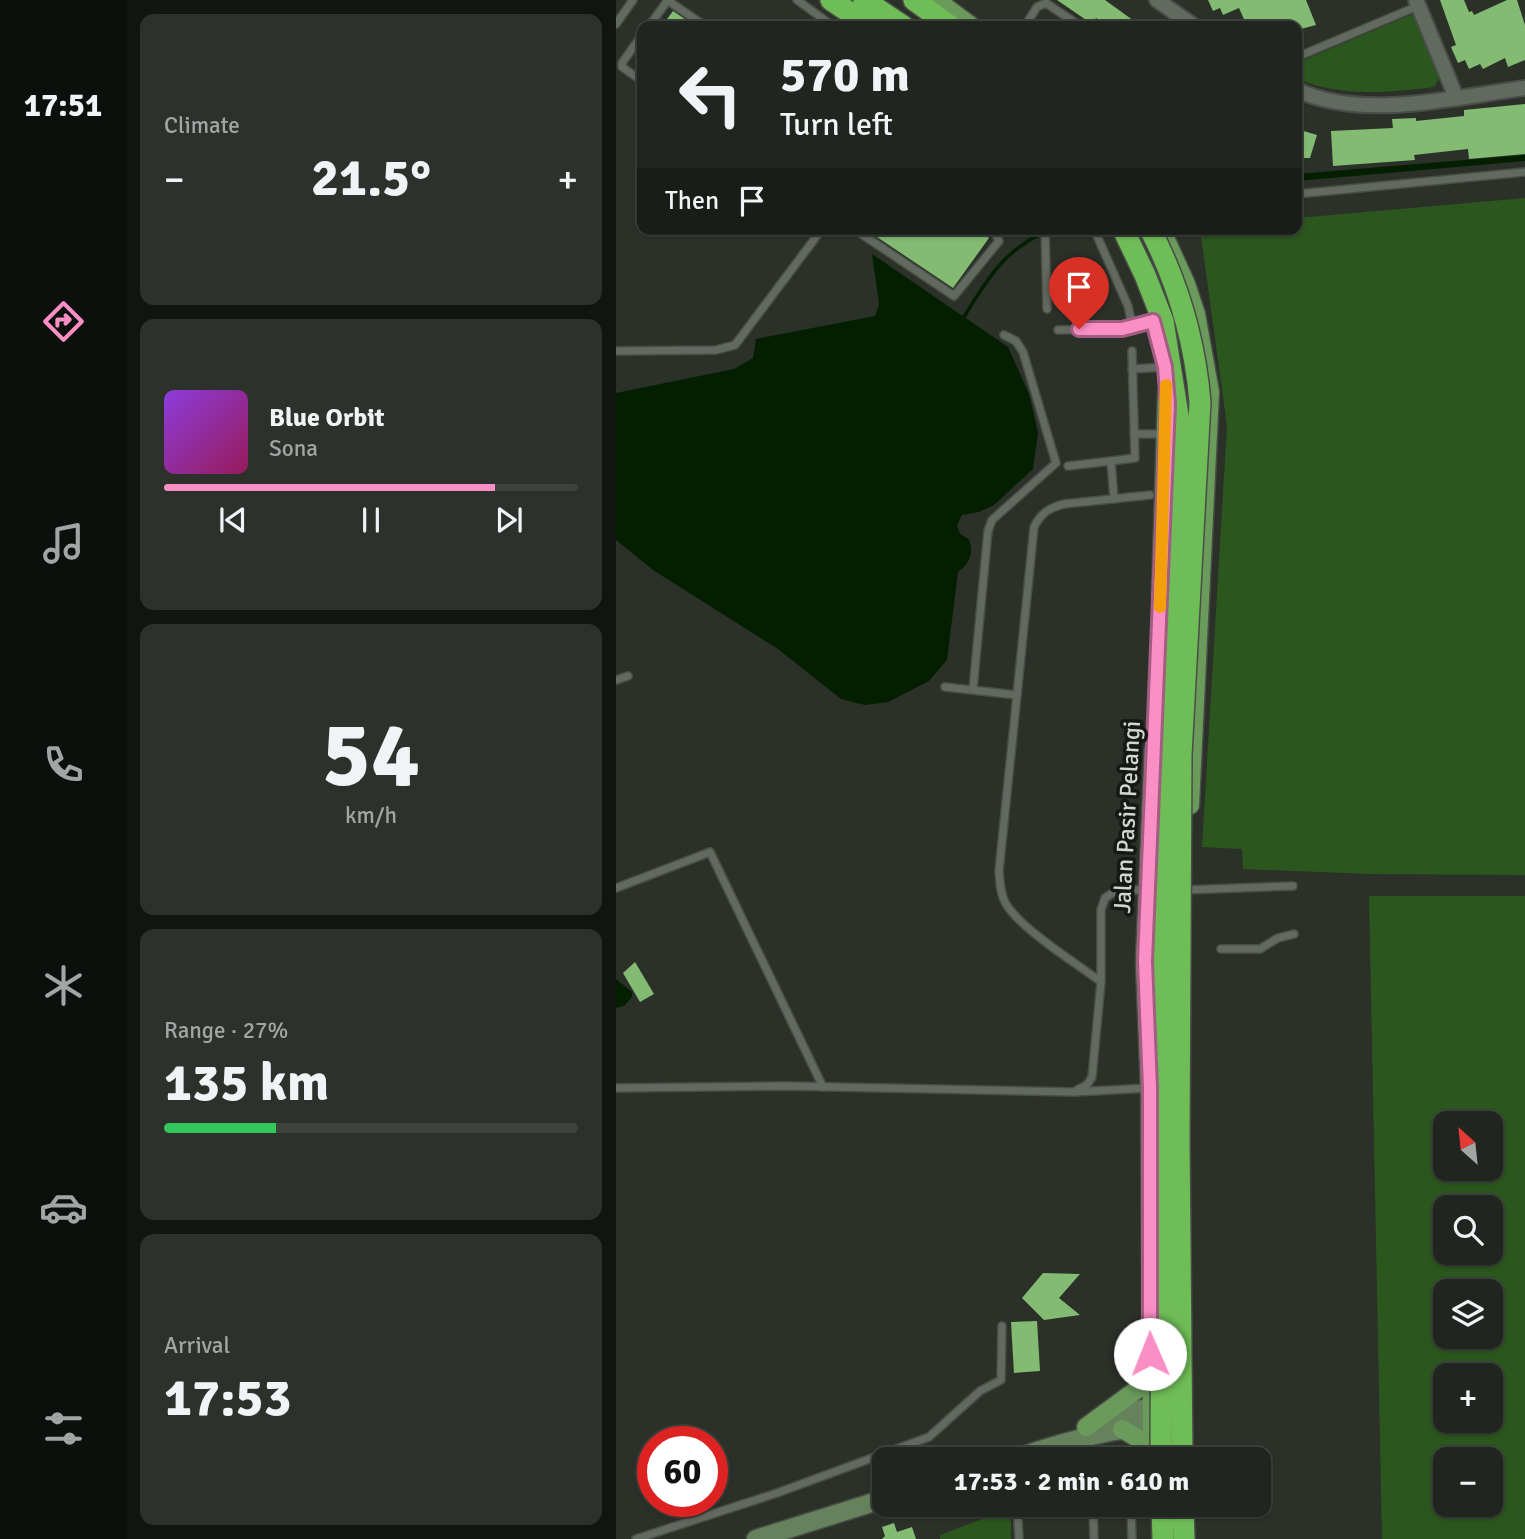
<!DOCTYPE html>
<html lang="en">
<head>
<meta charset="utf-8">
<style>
  :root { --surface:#20251f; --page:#2d312c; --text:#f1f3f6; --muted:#a2a5a4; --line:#3d423d; --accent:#fa8fc6 }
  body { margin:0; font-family:Signika,sans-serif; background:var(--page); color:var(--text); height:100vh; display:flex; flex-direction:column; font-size:26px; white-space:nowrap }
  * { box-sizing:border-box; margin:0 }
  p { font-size:23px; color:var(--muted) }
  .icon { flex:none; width:38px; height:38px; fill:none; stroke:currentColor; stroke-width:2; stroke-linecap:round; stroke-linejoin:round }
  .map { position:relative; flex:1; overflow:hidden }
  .panel { display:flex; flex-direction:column; gap:14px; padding:14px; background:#121411; width:490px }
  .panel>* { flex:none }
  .top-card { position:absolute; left:21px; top:21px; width:665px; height:214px; border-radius:14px; box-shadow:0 2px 5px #0004,0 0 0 2px var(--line); background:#20251f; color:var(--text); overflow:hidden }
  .needle { width:46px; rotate:333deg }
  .tools { position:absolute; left:817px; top:1111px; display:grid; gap:14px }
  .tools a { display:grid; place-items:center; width:70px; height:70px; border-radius:14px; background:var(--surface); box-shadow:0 2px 5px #0004,0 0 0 2px var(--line); font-size:35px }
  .speed { position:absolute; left:21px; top:1426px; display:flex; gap:14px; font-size:35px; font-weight:700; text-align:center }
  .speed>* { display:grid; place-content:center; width:91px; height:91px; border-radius:50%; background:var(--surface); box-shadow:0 2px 5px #0004,0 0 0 2px var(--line); line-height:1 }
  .speed .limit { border:10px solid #d22; background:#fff; color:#111 }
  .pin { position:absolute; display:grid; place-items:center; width:60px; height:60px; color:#fff; margin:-72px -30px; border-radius:50% 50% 50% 0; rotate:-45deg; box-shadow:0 0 7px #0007 }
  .pin .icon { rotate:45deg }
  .me { position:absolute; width:77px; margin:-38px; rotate:359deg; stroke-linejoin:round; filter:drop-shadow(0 0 5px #0008) }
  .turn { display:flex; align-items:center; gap:24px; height:147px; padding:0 28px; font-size:32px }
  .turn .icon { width:91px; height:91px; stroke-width:2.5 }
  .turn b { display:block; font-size:49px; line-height:60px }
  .then { display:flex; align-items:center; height:66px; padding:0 28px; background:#0003; gap:14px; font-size:26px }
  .big { font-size:52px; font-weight:800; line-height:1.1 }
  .panel .widget { flex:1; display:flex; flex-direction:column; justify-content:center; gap:10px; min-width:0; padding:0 24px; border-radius:14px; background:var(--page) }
  .panel .dial { align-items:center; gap:0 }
  .dial b { font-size:91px; line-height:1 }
  .song { display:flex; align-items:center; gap:21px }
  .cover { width:84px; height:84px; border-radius:10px; background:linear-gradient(135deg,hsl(270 70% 55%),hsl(330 70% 35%)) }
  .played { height:7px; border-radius:4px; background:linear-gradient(90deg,var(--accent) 80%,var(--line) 80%) }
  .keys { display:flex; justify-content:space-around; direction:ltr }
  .heat { display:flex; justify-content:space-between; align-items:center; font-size:38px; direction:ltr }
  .charge { height:10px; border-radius:5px; background:linear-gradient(90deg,#34c759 27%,var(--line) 0) }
  .trip { position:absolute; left:256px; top:1447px; width:399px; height:70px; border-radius:14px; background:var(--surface); box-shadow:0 2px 5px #0004,0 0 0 2px var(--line); font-weight:800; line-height:70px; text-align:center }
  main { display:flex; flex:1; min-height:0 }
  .menu { display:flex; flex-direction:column; width:126px; justify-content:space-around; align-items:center; background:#0d0f0c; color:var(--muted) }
  .menu .icon { width:49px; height:49px }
  .menu .selected { color:var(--accent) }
  .menu b { font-size:32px; color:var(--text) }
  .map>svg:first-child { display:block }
  .green { fill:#2b561d; fill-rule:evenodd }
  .water { fill:#041f00 }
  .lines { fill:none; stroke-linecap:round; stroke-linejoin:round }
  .stream { stroke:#041f00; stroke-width:3.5 }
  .building { fill:#83bb73 }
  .service-casing { stroke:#484e47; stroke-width:10 }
  .minor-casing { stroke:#484e47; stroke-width:18 }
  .secondary-casing { stroke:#484e47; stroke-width:21 }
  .primary-casing { stroke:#484e47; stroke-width:21 }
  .motorway-casing { stroke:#484e47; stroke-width:24 }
  .service { stroke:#626960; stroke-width:7 }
  .minor { stroke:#626960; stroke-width:14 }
  .secondary { stroke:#66825d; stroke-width:18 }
  .primary { stroke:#6a9b5b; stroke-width:18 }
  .motorway { stroke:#6fbd57; stroke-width:21 }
  .motorway-bridge-casing { stroke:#484e47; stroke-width:24; stroke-linecap:butt }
  .motorway-bridge { stroke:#6fbd57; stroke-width:21 }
  .route-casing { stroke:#a25d81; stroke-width:18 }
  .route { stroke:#fa8fc6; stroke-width:12 }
  .slow { stroke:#f59e0b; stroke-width:12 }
  .labels { text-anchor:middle; stroke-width:7; stroke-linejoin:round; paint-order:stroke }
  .street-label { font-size:24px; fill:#d2d6d1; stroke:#151814 }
</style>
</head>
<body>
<main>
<nav class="menu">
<b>17:51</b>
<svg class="icon selected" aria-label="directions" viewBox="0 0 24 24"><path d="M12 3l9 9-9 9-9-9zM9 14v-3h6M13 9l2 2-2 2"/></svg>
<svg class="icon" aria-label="music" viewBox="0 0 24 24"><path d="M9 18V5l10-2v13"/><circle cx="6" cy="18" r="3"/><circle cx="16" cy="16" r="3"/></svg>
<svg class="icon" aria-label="phone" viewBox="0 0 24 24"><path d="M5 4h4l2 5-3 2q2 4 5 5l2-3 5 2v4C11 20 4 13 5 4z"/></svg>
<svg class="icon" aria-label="climate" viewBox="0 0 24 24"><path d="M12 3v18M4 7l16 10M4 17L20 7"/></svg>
<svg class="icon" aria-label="car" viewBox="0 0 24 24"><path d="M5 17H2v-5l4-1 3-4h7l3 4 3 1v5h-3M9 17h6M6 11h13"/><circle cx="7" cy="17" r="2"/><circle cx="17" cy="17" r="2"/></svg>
<svg class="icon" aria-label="filters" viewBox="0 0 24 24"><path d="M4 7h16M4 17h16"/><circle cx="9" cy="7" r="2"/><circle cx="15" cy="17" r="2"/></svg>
</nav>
<section class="panel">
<div class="widget"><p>Climate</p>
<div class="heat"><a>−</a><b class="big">21.5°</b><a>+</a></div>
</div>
<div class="widget">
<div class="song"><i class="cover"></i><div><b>Blue Orbit</b><p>Sona</p></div></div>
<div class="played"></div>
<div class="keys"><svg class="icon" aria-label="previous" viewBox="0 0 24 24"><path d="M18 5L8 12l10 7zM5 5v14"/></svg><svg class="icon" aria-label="pause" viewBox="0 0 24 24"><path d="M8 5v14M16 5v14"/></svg><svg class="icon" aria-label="next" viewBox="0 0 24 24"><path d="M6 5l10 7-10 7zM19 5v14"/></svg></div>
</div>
<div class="widget dial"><b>54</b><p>km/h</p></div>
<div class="widget"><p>Range · 27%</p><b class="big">135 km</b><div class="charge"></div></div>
<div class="widget"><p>Arrival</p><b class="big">17:53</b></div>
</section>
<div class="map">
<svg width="909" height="1539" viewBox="0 0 909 1539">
  <rect width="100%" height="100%" fill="#2b3129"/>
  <g class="green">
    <path d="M 799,13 L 825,75 L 818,87 C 771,93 727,97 681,79 L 681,63 Z"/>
    <path d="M 909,198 L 909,875 L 753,874 L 627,869 L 626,849 L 586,847 L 611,426 L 584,229 L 681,229 L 681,218 Z"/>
    <path d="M 753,896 L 909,896 L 909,1539 L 766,1539 ZM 830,1124 L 875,1124 L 875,1169 L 830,1169 ZM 830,1208 L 875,1208 L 875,1253 L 830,1253 ZM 830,1292 L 875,1292 L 875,1337 L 830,1337 ZM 830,1376 L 875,1376 L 875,1421 L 830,1421 ZM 830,1460 L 875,1460 L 875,1505 L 830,1505 Z"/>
    <path d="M 395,1508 L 395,1539 L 324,1539 L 324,1535 Z"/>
  </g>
  <g class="water">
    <path d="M 909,155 L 909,161 L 681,181 L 681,174 Z"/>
    <path d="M 256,254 L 392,347 L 413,394 L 422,433 L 417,469 L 378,505 L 363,512 L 346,515 L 341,525 L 344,534 L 353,539 C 358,555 354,562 342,572 L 331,660 L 313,681 L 272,702 L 249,705 L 225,699 L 162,649 L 37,570 L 0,540 L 0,393 L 118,369 L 137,358 L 140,339 L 259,316 L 263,304 Z"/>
    <path d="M 0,979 L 16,992 L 16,997 L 8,1006 L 0,1008 Z"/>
  </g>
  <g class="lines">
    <path class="stream" d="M 348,317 C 372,277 392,245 437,229"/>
  </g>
  <g class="building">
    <path d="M 441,0 L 489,0 L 525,26 L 493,26 L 480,18 L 476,24 Z"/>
    <path d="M 592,0 L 690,0 L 700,25 L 681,30 L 681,26 L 631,26 L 623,8 L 607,15 L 604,8 L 597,11 Z"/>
    <path d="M 824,0 L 848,0 L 853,12 L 856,11 L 858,15 L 891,0 L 901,0 L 909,25 L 909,60 L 892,67 L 889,58 L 867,69 L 864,64 L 853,69 L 849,60 L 842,63 L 835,47 L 840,45 Z"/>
    <path d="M 57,11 L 79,26 L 46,26 Z"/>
    <path d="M 909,104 L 909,154 L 853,159 L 852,149 L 798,155 L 799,160 L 717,166 L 715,131 L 777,128 L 776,119 L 800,118 L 800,121 L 848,116 L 848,110 Z"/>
    <path d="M 681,129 L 701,135 L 694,158 L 681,158 Z"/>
    <path d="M 249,229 L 361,229 L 373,238 L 337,288 Z"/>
    <path d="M 19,962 L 38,994 L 24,1002 L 7,973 Z"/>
    <path d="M 427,1273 L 464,1274 L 443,1298 L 464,1315 L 428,1320 L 406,1298 Z"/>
    <path d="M 421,1321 L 424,1371 L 398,1373 L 395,1322 Z"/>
    <path d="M 278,1523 L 281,1532 L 296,1527 L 300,1539 L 266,1539 L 269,1536 L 266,1527 Z"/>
  </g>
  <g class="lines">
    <g class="service-casing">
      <g id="service">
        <path d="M 51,0 L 89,26"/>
        <path d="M 181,0 L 217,26"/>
        <path d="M 0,24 L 17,0"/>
        <path d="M 33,26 L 52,0"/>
        <path d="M 409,26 L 421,7 L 430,3 L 464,26"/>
        <path d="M 26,35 L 6,63 L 6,67 L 26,81"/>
        <path d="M 681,57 L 802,6"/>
        <path d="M 681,194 L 909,172"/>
        <path d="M 238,229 L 338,296 L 383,241 L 377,229"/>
        <path d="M 429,229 L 431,309"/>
        <path d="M 478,229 L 512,306 L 516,324"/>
        <path d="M 442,330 L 506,329 L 537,321"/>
        <path d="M 0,351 L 100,350 L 119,345 L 206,229"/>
        <path d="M 516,369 L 549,367"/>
        <path d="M 518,434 L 549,434"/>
        <path d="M 452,466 L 495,461"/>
        <path d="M 498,499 L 495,461 L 519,458 L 516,351"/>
        <path d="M 0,680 L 12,676"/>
        <path d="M 329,687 L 401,695 L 383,871 C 384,882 384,894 390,904 C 405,929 460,963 485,982"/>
        <path d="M 357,689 L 372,531 L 376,520 L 440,463 L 407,352 L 400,341 L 388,335"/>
        <path d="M 401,695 L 418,527 C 425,513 433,508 448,504 L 534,495"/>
        <path d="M 0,888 L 94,852 L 207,1087"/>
        <path d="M 567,890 L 677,886"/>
        <path d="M 605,949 L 644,949 L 662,938 L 678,934"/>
        <path d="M 0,1088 L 171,1086 L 458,1092 L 533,1088"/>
        <path d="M 461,1090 L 471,1085 L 476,1077 L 485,982 L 485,910 L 489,898 L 498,892 L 531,889"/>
        <path d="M 401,1505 L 403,1539"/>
        <path d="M 477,1505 L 478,1539"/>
        <path d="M 515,1505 L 516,1539"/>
        <path d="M 20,1539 L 161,1493 L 313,1437 L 364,1391 L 385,1380 L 386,1326"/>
      </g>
    </g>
    <g class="minor-casing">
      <g id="minor">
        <path d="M 541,0 L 578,26"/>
        <path d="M 800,0 L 840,97"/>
        <path d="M 681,90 C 748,121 838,97 909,88"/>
      </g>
    </g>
    <g class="secondary-casing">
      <g id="secondary">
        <path d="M 483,1421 L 515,1411 L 551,1405"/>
        <path d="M 395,1460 C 445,1442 498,1427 551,1425"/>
        <path d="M 140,1539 L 268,1499"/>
      </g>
    </g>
    <g class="primary-casing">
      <g id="primary">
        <path d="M 320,0 L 355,26"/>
        <path d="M 545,229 L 570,284 L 580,314 L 594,392 L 574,805"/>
        <path d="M 545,597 L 551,394"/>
        <path d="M 470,1427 L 534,1380"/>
        <path d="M 506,1429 L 523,1439 L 534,1460"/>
        <path d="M 536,1429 L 534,1088 L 529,962 L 538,750"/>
      </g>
    </g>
    <g class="motorway-casing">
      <g id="motorway">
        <path d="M 215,0 L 254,26"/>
        <path d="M 248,0 L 287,26"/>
        <path d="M 298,0 L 334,26"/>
        <path d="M 546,1505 L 547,1539"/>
        <path d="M 567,1505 L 568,1539"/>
      </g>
    </g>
    <use href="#service" class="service"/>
    <use href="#minor" class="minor"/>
    <use href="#secondary" class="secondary"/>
    <use href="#primary" class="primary"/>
    <use href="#motorway" class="motorway"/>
    <g class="motorway-bridge-casing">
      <g id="motorway-bridge">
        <path d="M 507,229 L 529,275 L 547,321 L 564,428 L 548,717 L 545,1460"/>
        <path d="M 534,229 C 562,283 579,342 584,402 L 565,755 L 563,1141 L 566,1460"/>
      </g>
    </g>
    <use href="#motorway-bridge" class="motorway-bridge"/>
  </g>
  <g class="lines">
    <g class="route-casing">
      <path id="route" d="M 463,329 L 506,329 L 537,321 L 549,367 L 552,404 L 529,961 L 534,1088 L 534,1354"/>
    </g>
    <use href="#route" class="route"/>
    <path class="slow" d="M 544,607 L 550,385"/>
  </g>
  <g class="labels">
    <g class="street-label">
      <text transform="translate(511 817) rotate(-87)" y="8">Jalan Pasir Pelangi</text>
    </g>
  </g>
</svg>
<div class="tools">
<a><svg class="needle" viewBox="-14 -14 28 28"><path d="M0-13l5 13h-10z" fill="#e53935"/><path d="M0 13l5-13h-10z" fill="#a2a5a4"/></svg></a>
<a><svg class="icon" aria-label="search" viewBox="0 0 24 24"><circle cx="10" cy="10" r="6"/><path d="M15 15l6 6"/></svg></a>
<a><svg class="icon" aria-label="layers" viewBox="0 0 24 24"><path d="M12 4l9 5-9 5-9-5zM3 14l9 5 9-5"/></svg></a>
<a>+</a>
<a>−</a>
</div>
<div class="speed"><div class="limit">60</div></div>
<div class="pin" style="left:463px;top:329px;background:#d93025"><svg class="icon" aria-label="arrive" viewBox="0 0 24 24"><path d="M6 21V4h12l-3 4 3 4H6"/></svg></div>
<svg class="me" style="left:534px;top:1354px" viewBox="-20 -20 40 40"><circle r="19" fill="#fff"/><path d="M0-13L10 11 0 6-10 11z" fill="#fa8fc6"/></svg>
<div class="trip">17:53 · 2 min · 610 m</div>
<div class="top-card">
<div class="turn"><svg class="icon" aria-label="left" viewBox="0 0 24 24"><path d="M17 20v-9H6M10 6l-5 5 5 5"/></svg><div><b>570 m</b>Turn left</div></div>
<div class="then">Then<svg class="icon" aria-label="arrive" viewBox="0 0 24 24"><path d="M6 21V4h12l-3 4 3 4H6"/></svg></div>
</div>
</div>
</main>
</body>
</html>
